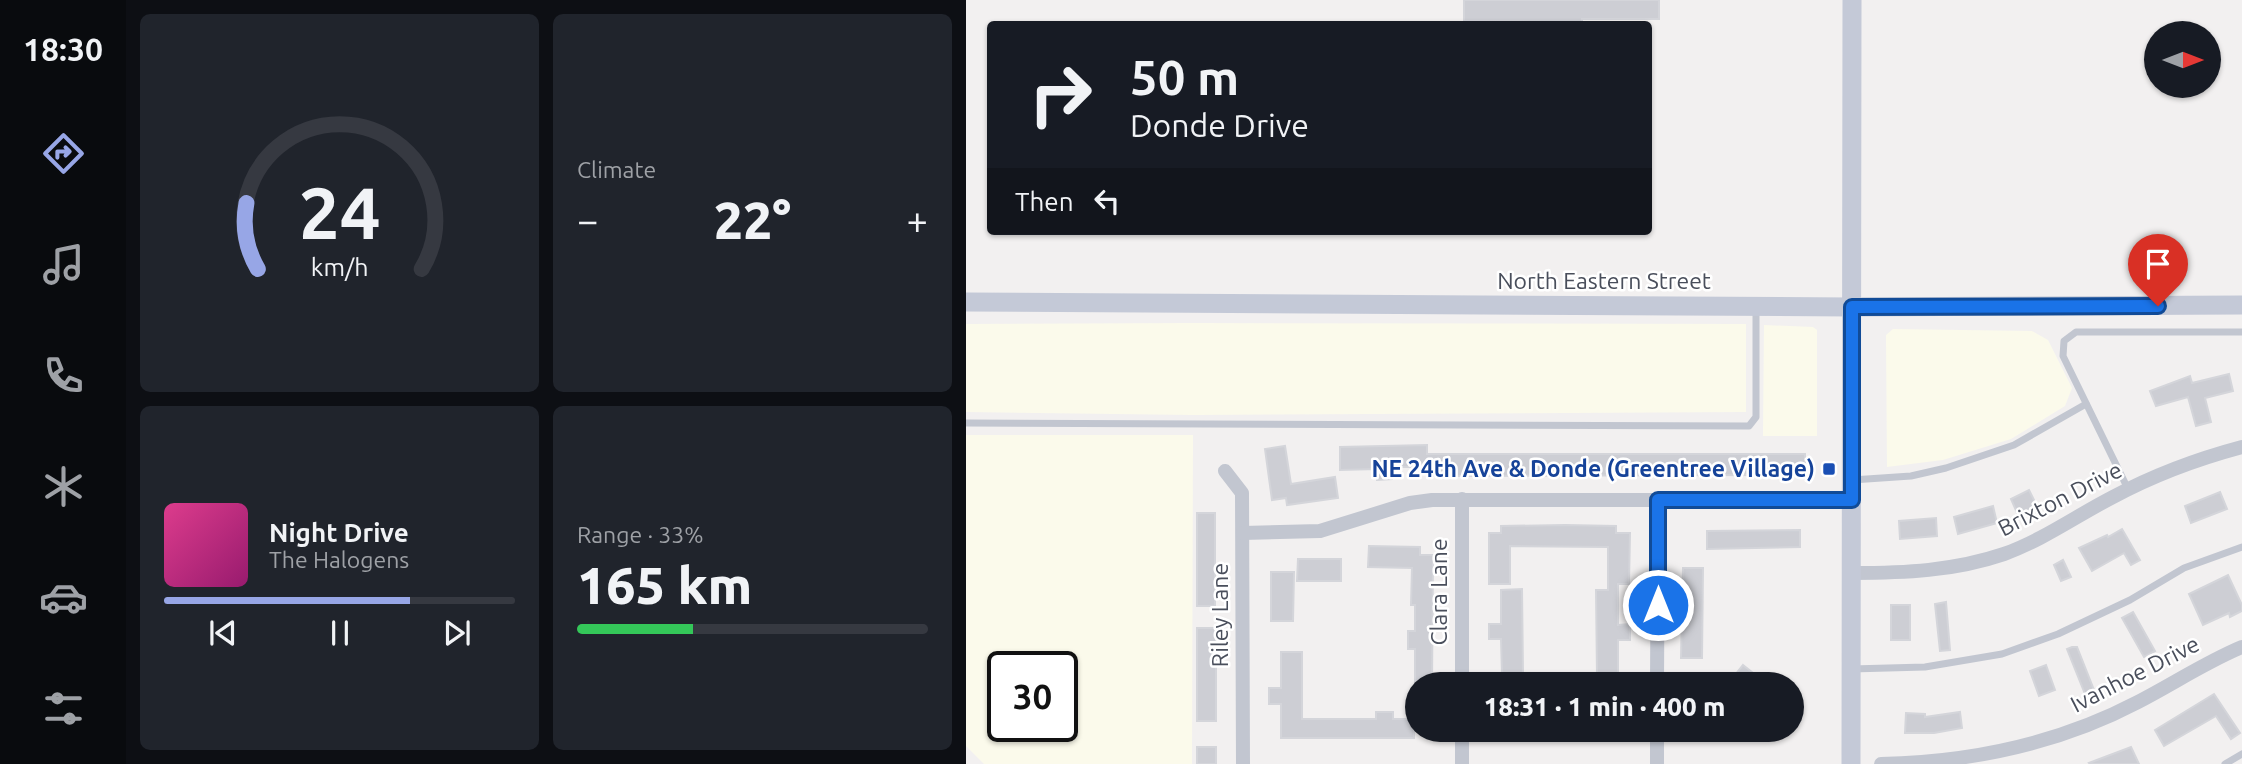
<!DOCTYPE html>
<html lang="en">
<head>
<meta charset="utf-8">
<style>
  :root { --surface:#171b24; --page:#20242c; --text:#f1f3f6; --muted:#9ea1a6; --line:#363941; --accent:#97a6e6 }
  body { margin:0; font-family:Ubuntu,sans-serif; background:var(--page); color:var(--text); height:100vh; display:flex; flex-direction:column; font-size:26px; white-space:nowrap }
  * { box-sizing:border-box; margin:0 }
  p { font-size:23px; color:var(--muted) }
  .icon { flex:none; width:38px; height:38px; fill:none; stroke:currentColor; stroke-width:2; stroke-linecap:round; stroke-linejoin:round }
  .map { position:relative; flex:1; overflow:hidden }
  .details { display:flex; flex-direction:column; gap:14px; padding:14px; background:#0d0f14; width:840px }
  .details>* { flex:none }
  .top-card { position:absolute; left:21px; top:21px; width:665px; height:214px; border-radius:7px; box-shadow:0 2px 5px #0004; background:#171b24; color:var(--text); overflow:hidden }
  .needle { width:46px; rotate:90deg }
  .tools { position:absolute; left:1178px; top:21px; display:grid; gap:14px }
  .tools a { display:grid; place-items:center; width:77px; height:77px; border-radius:50%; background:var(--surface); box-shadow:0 2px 5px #0004; font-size:35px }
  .speed { position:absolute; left:21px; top:651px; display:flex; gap:14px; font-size:35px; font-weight:700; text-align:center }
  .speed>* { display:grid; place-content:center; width:91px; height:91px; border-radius:50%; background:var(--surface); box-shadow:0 2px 5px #0004; line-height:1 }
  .speed .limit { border:4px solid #111; border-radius:10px; background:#fff; color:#111 }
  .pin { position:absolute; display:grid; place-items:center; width:60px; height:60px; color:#fff; margin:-72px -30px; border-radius:50% 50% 50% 0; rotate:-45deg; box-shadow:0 0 7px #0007 }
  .pin .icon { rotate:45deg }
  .me { position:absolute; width:77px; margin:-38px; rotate:0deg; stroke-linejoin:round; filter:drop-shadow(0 0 5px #0008) }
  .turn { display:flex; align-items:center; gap:24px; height:147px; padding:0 28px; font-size:32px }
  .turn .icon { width:91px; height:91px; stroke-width:2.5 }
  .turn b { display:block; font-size:49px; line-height:60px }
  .then { display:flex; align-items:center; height:66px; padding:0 28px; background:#0003; gap:14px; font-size:26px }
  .big { font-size:52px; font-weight:800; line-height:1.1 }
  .details .card { flex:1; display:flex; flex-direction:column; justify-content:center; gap:10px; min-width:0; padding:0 24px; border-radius:10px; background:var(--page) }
  .details .dial { align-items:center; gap:0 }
  .dial svg { height:182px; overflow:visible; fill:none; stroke:var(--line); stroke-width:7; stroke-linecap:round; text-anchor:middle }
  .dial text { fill:var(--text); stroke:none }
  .song { display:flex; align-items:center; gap:21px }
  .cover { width:84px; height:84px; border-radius:10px; background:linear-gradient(135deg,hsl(330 70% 55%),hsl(320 70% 35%)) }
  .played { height:7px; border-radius:4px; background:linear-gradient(90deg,var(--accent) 70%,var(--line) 70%) }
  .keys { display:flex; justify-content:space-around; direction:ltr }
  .heat { display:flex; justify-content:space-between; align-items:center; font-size:38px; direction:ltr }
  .charge { height:10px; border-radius:5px; background:linear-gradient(90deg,#34c759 33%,var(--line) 0) }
  .details .tiles { flex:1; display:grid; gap:14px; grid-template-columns:repeat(2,1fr) }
  .trip { position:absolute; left:439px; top:672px; width:399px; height:70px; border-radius:35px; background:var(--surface); box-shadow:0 2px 5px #0004; font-weight:800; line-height:70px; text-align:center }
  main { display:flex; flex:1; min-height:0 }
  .tabs { display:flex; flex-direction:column; width:126px; justify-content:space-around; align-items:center; background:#090b0e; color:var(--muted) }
  .tabs .icon { width:49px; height:49px }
  .tabs .active { color:var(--accent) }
  .tabs b { font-size:32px; color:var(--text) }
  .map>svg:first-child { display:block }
  .commercial { fill:#fbfaeb; fill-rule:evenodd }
  .building { fill:#cdced4; stroke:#d4d5da; stroke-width:2 }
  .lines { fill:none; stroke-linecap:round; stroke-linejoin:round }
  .lane { stroke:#c2c6d0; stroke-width:7 }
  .street { stroke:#c2c6d0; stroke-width:14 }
  .secondary { stroke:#c4c9d7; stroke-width:19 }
  .route-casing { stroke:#114b97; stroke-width:18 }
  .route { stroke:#1a73e8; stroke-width:12 }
  .transit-dot { fill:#1a4fb4; stroke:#fff; stroke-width:2.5 }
  .labels { text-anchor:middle; stroke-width:5; stroke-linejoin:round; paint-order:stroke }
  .street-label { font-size:23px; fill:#494e5b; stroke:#fff }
  .transit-label { font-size:23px; font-weight:bold; fill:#164399; stroke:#fff; text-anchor:end }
</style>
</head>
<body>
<main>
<nav class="tabs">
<b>18:30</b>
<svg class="icon active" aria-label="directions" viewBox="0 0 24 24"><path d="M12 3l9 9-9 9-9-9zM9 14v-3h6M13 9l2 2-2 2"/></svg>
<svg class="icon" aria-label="music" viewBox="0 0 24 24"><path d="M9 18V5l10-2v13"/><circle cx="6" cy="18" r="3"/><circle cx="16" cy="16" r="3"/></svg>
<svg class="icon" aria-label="phone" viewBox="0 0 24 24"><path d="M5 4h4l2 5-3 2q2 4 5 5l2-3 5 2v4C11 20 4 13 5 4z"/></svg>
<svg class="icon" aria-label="climate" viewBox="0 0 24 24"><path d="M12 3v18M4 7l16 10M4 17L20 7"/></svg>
<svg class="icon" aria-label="car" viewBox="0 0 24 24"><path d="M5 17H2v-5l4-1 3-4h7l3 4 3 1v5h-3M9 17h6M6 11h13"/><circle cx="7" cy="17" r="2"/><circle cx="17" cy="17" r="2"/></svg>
<svg class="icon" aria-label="filters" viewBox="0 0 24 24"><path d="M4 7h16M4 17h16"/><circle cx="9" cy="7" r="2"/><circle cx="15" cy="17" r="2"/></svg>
</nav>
<section class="details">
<div class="tiles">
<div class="card dial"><svg viewBox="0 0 100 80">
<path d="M14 69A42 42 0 1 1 86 69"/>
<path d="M14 69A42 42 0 0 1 9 40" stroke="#97a6e6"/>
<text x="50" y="56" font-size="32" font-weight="700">24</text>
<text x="50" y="72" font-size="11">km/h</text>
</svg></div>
<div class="card"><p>Climate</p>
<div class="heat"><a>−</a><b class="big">22°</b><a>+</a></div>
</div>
<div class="card">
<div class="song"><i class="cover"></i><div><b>Night Drive</b><p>The Halogens</p></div></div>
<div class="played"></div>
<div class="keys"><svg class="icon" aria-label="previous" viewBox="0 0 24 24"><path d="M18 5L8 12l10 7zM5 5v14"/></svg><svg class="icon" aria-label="pause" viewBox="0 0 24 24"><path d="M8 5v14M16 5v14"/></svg><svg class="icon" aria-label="next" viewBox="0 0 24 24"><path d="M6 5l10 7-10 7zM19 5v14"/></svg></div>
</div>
<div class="card"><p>Range · 33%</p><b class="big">165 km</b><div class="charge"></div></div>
</div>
</section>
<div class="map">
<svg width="1276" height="764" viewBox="0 0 1276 764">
  <rect width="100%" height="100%" fill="#f2f0f0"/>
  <g class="commercial">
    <path d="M 227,323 L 780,324 L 780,412 L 227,415 L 0,412 L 0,324 Z"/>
    <path d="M 798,325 L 847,327 L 851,330 L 851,436 L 797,436 Z"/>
    <path d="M 927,329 L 1066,331 L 1082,340 L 1106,388 L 1099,406 L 1045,439 L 977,460 L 921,467 L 920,335 Z"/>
    <path d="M 0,435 L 227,435 L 226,764 L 18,764 L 0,746 ZM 37,667 L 96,667 L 96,726 L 37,726 Z"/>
  </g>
  <g class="building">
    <path d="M 498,0 L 693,0 L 693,19 L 616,19 L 616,24 L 582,24 L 582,22 L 498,21 Z"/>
    <path d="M 1263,374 L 1267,391 L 1239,398 L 1245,422 L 1230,426 L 1222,397 L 1190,406 L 1184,391 L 1224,376 L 1226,383 Z"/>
    <path d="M 461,445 L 461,454 L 839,454 L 839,475 L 467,476 L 467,467 L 426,467 L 426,479 L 411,480 L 411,469 L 374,470 L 374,447 Z"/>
    <path d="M 319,446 L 325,484 L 369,477 L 372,498 L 321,505 L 320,498 L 306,500 L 299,449 Z"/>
    <path d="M 1063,490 L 1071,506 L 1052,515 L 1045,499 Z"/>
    <path d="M 1254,492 L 1261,509 L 1225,523 L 1219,506 Z"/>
    <path d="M 1027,506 L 1031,523 L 992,534 L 988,517 Z"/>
    <rect x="231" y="513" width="18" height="93"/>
    <path d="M 970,518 L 971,536 L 934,539 L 933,521 Z"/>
    <path d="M 599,525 L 650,526 L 650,533 L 664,533 L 663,584 L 652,584 L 652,625 L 664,624 L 664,640 L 652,640 L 652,684 L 642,684 L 642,675 L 631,675 L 630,590 L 642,590 L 642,547 L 544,546 L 544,584 L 523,584 L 523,533 L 535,533 L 535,526 Z"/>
    <path d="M 1156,529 L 1174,560 L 1165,565 L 1158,553 L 1126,571 L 1113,548 L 1141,535 L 1142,537 Z"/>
    <path d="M 834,530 L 834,547 L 741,549 L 741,531 Z"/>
    <path d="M 403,546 L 454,547 L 454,555 L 467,555 L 466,684 L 449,684 L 449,649 L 442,649 L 442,631 L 449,631 L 449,605 L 445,605 L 446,568 L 402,567 Z"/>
    <path d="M 332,559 L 375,559 L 375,581 L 331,581 Z"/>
    <path d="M 1097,560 L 1105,577 L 1095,581 L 1088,565 Z"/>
    <path d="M 717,568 L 737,568 L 736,658 L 715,658 Z"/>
    <path d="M 305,572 L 328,572 L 327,621 L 305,621 Z"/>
    <path d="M 1262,575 L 1276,605 L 1276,611 L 1264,617 L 1263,613 L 1237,625 L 1223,594 Z"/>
    <path d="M 556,589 L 557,675 L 536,675 L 535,639 L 523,639 L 523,624 L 535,624 L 535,590 Z"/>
    <path d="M 980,602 L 984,650 L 974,651 L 969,604 Z"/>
    <rect x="925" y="605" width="19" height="35"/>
    <path d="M 1167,612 L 1189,651 L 1178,657 L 1156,618 Z"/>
    <rect x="231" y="628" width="19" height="93"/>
    <path d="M 1106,647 L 1111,647 L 1128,690 L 1119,694 L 1101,649 Z"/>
    <path d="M 315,652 L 336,652 L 336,719 L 410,719 L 410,712 L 427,712 L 427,719 L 448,719 L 448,738 L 315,738 L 315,704 L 303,704 L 303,688 L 315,688 Z"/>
    <path d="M 777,665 L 801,684 L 762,684 Z"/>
    <path d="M 1080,665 L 1089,690 L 1073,696 L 1064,671 Z"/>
    <path d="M 1248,694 L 1274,733 L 1265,739 L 1250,716 L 1198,746 L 1189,730 Z"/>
    <path d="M 994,712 L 996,728 L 968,733 L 939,733 L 940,713 L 959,714 L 959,717 Z"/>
    <rect x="231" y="747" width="19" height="17"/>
    <path d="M 1165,747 L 1173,764 L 1124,764 L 1123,763 Z"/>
  </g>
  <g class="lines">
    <g class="lane">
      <path d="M 0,423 L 783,426 L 790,417 L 790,307"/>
      <path d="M 886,480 L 945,476 L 980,468 L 1048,445 L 1120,404"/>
      <path d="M 1162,489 L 1097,356 L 1098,341 L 1110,332 L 1276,332"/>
      <path d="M 885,669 L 959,667 L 1036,654 L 1092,634 L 1164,600 L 1218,568 L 1276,547"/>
      <path d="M 1259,764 L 1276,754"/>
    </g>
    <g class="street">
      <path d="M 259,471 L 276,493 L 277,764"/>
      <path d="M 496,499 L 496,684"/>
      <path d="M 277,533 L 354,531 L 444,503 L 466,500 L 885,500"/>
      <path d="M 886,573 C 938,573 988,571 1038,554 C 1077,540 1110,516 1147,497 C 1188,475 1231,459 1276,447"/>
      <path d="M 691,684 L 692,500"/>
      <path d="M 496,730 L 496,764"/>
      <path d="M 691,764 L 691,730"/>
      <path d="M 915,764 C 1006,762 1092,744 1172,702 C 1207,684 1240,662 1276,647"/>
    </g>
    <g class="secondary">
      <path d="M 0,302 L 886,307 L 1276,305"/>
      <path d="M 885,764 L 886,0"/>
    </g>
  </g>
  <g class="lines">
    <g class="route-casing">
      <path id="route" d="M 692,605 L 692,500 L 886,500 L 886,307 L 1192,306"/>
    </g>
    <use href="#route" class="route"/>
  </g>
  <rect class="transit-dot" x="856" y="462" width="14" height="14" rx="3.5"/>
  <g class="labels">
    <g class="street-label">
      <text x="638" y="289">North Eastern Street</text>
      <text transform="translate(1094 499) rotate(-27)" y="8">Brixton Drive</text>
      <text transform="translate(473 592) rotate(-90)" y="8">Clara Lane</text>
      <text transform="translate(254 615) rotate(-90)" y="8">Riley Lane</text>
      <text transform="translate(1169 674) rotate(-27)" y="8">Ivanhoe Drive</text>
    </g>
    <g class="transit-label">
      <text x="849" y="477">NE 24th Ave &amp; Donde (Greentree Village)</text>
    </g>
  </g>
</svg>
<div class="tools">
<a><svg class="needle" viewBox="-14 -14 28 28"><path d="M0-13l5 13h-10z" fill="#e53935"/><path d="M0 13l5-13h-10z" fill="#9ea1a6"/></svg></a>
</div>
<div class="speed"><div class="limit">30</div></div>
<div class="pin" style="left:1192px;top:306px;background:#d93025"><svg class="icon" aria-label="arrive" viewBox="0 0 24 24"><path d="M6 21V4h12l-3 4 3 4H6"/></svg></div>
<svg class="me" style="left:692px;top:605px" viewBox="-20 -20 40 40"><circle r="17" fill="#1a73e8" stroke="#fff" stroke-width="3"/><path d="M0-11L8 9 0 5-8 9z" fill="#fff"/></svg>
<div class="trip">18:31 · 1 min · 400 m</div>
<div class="top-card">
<div class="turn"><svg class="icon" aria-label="right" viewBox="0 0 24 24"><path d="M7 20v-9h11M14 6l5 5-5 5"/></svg><div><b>50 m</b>Donde Drive</div></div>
<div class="then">Then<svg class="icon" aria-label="left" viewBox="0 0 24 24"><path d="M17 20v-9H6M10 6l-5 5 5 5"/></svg></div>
</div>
</div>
</main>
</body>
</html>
